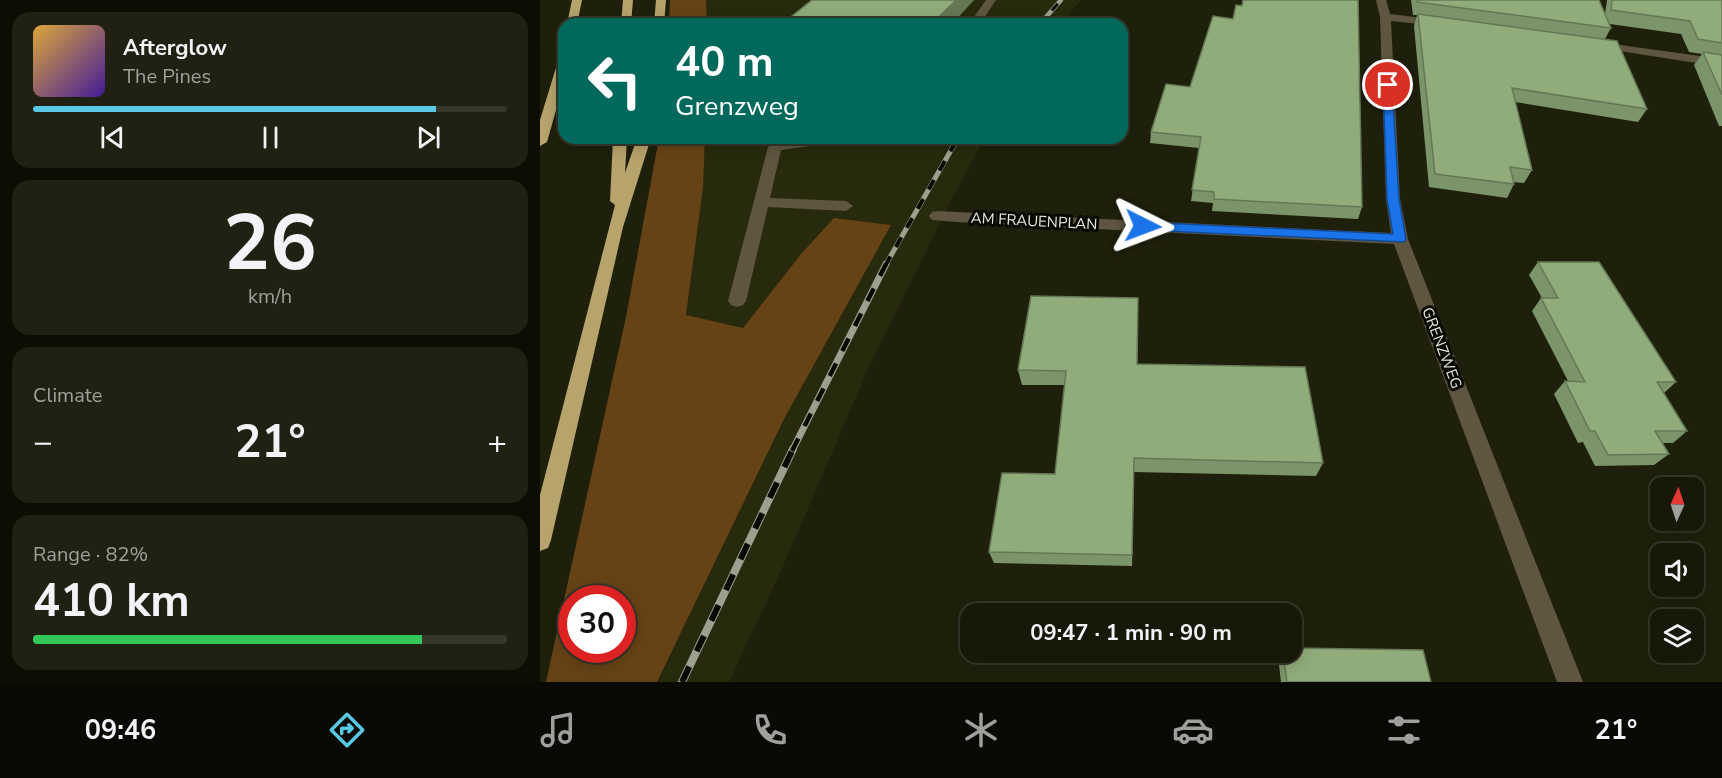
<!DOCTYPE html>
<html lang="en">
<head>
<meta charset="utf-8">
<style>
  :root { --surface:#171808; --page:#202112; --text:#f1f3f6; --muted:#9ea09c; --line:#363729; --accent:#59c8e5 }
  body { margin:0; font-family:"Nunito Sans",sans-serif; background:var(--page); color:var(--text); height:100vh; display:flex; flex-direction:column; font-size:22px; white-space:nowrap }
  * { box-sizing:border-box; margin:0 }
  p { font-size:20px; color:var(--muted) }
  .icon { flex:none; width:33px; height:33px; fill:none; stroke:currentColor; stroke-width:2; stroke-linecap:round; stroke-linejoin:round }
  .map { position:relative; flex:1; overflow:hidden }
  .details { display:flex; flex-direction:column; gap:12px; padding:12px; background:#0d0d04; width:540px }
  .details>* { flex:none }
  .hud { position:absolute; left:18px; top:18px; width:570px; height:126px; border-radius:18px; box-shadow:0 3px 15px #0003,0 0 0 2px var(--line); background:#00695c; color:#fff; overflow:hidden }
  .needle { width:39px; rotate:3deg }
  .tools { position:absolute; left:1110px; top:477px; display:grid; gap:12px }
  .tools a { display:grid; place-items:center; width:54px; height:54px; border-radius:12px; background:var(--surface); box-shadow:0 3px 15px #0003,0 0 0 2px var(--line); font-size:30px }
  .speed { position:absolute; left:18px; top:585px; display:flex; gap:12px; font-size:30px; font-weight:700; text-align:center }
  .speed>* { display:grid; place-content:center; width:78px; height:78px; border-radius:50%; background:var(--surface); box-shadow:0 3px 15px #0003,0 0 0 2px var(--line); line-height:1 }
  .speed .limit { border:9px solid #d22; background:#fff; color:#111 }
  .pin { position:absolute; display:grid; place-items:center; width:51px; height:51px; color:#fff; margin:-26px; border:3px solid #fff; border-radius:50%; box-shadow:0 2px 6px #0007 }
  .me { position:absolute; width:66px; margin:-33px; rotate:93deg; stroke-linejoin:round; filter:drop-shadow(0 0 4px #0008) }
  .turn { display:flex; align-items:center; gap:21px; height:126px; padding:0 18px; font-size:27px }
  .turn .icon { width:78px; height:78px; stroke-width:2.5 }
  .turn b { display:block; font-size:42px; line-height:51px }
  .big { font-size:45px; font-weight:700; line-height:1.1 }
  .details .card { flex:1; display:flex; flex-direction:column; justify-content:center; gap:9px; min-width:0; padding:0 21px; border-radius:18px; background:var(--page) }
  .details .dial { align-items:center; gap:0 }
  .dial b { font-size:78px; line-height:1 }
  .song { display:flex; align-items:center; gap:18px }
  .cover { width:72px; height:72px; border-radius:9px; background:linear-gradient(135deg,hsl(40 70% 55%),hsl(260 70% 35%)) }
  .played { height:6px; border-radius:3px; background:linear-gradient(90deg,var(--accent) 85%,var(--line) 85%) }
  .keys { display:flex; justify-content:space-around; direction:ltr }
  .heat { display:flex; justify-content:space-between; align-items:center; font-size:33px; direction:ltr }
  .charge { height:9px; border-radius:4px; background:linear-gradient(90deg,#34c759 82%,var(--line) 0) }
  .trip { position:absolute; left:420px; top:603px; width:342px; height:60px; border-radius:18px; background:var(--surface); box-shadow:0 3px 15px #0003,0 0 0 2px var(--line); font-weight:700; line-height:60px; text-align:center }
  .tab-bar { display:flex; height:96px; justify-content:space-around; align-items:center; background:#090a03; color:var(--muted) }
  .tab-bar .icon { width:42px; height:42px }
  .tab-bar .active { color:var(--accent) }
  .tab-bar b { font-size:27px; color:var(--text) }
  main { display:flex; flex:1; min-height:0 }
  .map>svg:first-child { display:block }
  .built { fill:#282a0d }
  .forest { fill:#664316; fill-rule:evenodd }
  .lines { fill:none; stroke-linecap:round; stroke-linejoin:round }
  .lane { fill:#5e5641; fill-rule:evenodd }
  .street { fill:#5e5641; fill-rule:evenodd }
  .highway { fill:#b7a36c; fill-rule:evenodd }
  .rail-far3-casing { stroke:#9e9f8f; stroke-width:4.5 }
  .rail-far2-casing { stroke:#9e9f8f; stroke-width:5 }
  .rail-far1-casing { stroke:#9e9f8f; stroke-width:7 }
  .rail-casing { stroke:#9e9f8f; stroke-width:8 }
  .rail-far3 { stroke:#090903; stroke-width:3; stroke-dasharray:9; stroke-linecap:butt }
  .rail-far2 { stroke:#090903; stroke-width:4; stroke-dasharray:11; stroke-linecap:butt }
  .rail-far1 { stroke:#090903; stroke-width:4.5; stroke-dasharray:14; stroke-linecap:butt }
  .rail { stroke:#090903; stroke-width:6; stroke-dasharray:17; stroke-linecap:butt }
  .wall { fill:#7c946a }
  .shaded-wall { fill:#657856 }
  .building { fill:#90ac7b; stroke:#657856; stroke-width:1.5 }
  .route { fill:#1a73e8; stroke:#114b97; stroke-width:1.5 }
  .labels { text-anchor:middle; stroke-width:6; stroke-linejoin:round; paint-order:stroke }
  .street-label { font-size:15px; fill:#e9eadd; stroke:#090903 }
</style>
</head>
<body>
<main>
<section class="details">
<div class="card">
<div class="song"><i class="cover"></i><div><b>Afterglow</b><p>The Pines</p></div></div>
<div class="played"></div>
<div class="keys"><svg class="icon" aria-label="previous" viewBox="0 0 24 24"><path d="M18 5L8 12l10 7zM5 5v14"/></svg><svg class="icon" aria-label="pause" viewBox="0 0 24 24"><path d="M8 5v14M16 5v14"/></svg><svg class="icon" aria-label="next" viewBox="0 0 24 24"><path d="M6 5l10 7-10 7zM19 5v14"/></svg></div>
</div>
<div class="card dial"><b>26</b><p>km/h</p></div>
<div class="card"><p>Climate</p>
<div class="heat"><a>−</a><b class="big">21°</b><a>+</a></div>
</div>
<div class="card"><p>Range · 82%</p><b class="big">410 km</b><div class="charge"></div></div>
</section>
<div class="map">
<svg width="1182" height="682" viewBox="0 0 1182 682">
  <rect width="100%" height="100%" fill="#1f200b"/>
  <g class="built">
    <path d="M 166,0 L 541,0 L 521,24 L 167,24 Z"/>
    <path d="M 165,138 L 445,138 L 411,200 L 328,369 L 241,571 L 189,682 L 117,682 L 244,419 L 351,225 L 294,219 L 261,254 L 203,328 L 146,315 L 163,188 Z"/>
  </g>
  <g class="forest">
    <path d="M 130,0 L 166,0 L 167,24 L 129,24 Z"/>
    <path d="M 119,138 L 165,138 L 163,188 L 146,315 L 203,328 L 261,254 L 294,218 L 351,225 L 244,419 L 117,682 L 6,682 L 86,317 ZM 32,598 L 82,598 L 82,650 L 32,650 Z"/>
  </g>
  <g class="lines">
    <g class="lane">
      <path d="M 446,0 L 456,0 L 440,24 L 429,24 Z"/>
      <path d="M 269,138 L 304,138 L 297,142 L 241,150 L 230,198 L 306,201 L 313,206 L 306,211 L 228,207 L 206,301 L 203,305 L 197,307 L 191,305 L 188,301 L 228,147 L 235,143 Z"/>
      <path d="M 397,211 L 417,212 L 425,217 L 417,222 L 392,220 L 389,216 L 392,212 Z"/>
    </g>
    <g class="street">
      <path d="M 836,0 L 846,0 L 850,14 L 899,20 L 904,23 L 899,26 L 851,21 L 860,199 L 868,239 L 1043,682 L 1017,682 L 854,244 L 417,222 L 409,217 L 417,212 L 851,233 L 846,199 L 840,17 Z"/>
      <path d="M 1058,42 L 1182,59 L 1182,67 L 1054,47 L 1052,45 Z"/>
    </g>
    <g class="highway">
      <path d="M 32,0 L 42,0 L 37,24 L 27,24 Z"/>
      <path d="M 83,0 L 93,0 L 91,24 L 81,24 Z"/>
      <path d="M 116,0 L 126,0 L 124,24 L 114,24 Z"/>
      <path d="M 24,57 L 24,82 L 7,142 L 0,146 L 0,120 L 18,61 Z"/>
      <path d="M 73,138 L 87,138 L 85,173 L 97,138 L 111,138 L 83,227 L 11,540 L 8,548 L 0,551 L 0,495 L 75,205 L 70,201 Z"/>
    </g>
    <g class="rail-far3-casing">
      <path id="rail-far3" d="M 500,24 L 521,0"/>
    </g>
    <g class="rail-far2-casing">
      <path id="rail-far2" d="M 345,266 L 418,138"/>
    </g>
    <g class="rail-far1-casing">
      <path id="rail-far1" d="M 252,451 L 346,264"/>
    </g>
    <g class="rail-casing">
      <path id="rail" d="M 142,682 L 253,449"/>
    </g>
    <use href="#rail-far3" class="rail-far3"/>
    <use href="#rail-far2" class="rail-far2"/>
    <use href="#rail-far1" class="rail-far1"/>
    <use href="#rail" class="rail"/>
  </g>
  <g class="wall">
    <path d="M 871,0 L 1059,0 L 1065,14 L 1067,0 L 1182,0 L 1182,126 L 1179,126 L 1154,65 L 1162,54 L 1149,52 L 1141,34 L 1070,24 L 1071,28 L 1065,39 L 1107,109 L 1098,122 L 975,102 L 992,170 L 984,183 L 973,182 L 974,184 L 967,198 L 889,187 L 874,26 L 877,15 L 873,15 Z"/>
    <path d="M 693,19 L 822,207 L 818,219 L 672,211 L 673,203 L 651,201 L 659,148 L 610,143 L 611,132 L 650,87 Z"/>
    <path d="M 998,262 L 1136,382 L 1124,393 L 1147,431 L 1133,443 L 1122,443 L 1129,454 L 1114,465 L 1055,466 L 1043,442 L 1038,443 L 1014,394 L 1025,381 L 1028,381 L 992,311 L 1001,298 L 1002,298 L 989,275 Z"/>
    <path d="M 597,364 L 783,463 L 776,476 L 594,472 L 592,566 L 454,563 L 449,552 L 515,474 L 525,385 L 482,385 L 478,370 Z"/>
    <path d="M 740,652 L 752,652 L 891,682 L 741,682 L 738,656 Z"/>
  </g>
  <path class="shaded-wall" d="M 416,0 L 434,0 L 412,24 L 392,24 Z"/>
  <g class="building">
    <path d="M 272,0 L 416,0 L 392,24 L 242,24 Z"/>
    <path d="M 703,0 L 818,0 L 822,207 L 674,199 L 674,192 L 652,190 L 661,137 L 611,132 L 626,84 L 650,87 L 673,16 L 693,19 L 696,5 L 702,6 Z"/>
    <path d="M 877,0 L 1059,0 L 1071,28 L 877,2 Z"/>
    <path d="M 1072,0 L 1182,0 L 1182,43 L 1158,39 L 1150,21 L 1071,10 Z"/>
    <path d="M 878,14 L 1077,41 L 1107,109 L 972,88 L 992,170 L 970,167 L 974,184 L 895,174 Z"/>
    <path d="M 1163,52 L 1182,55 L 1182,95 Z"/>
    <path d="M 998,262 L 1059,262 L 1136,382 L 1117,382 L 1147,431 L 1115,431 L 1129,454 L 1068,455 L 1055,431 L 1050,431 L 1025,381 L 1045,382 L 1001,298 L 1018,298 Z"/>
    <path d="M 491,296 L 598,298 L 597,364 L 765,367 L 783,463 L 594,458 L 592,555 L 449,552 L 462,473 L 515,474 L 526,371 L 478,370 Z"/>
    <path d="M 752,648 L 883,650 L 891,682 L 747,682 L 743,652 L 752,652 Z"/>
  </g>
  <path class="route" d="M 848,82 L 852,85 L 859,199 L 866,239 L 864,242 L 603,230 L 597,226 L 603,222 L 853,234 L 847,199 L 843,85 Z"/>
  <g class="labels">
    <g class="street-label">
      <text transform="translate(494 221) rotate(3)" y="5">AM FRAUENPLAN</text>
      <text transform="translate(902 348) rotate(69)" y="5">GRENZWEG</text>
    </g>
  </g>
</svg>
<div class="tools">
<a><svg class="needle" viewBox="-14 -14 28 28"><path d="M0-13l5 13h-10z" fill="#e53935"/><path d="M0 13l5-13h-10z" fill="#9ea09c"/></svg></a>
<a><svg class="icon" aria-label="sound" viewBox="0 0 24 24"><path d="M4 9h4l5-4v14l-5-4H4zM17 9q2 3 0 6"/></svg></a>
<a><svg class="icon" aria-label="layers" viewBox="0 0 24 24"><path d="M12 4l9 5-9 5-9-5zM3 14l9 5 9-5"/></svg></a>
</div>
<div class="speed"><div class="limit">30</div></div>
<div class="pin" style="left:848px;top:85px;background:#d93025"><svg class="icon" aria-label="arrive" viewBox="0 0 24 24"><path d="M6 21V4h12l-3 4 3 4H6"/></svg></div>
<svg class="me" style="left:603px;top:226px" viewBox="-20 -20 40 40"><path d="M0-17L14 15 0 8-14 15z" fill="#1a73e8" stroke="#fff" stroke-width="4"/></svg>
<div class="trip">09:47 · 1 min · 90 m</div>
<div class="hud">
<div class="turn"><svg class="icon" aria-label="left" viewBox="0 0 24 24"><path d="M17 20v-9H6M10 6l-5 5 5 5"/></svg><div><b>40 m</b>Grenzweg</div></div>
</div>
</div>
</main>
<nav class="tab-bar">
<b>09:46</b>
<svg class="icon active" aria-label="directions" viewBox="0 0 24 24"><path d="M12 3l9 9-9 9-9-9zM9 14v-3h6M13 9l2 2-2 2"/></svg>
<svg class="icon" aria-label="music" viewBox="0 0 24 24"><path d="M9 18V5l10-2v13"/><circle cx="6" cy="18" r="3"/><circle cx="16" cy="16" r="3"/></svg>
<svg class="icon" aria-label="phone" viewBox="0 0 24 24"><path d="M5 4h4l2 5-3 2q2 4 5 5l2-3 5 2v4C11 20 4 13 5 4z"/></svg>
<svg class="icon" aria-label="climate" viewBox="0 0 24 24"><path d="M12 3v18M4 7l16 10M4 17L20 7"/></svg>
<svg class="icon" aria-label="car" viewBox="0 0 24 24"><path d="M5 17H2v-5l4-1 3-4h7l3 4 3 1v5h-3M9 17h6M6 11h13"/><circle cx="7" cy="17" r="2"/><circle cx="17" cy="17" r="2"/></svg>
<svg class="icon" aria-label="filters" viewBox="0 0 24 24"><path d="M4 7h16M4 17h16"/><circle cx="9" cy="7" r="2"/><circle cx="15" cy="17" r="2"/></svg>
<b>21°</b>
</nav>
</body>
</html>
